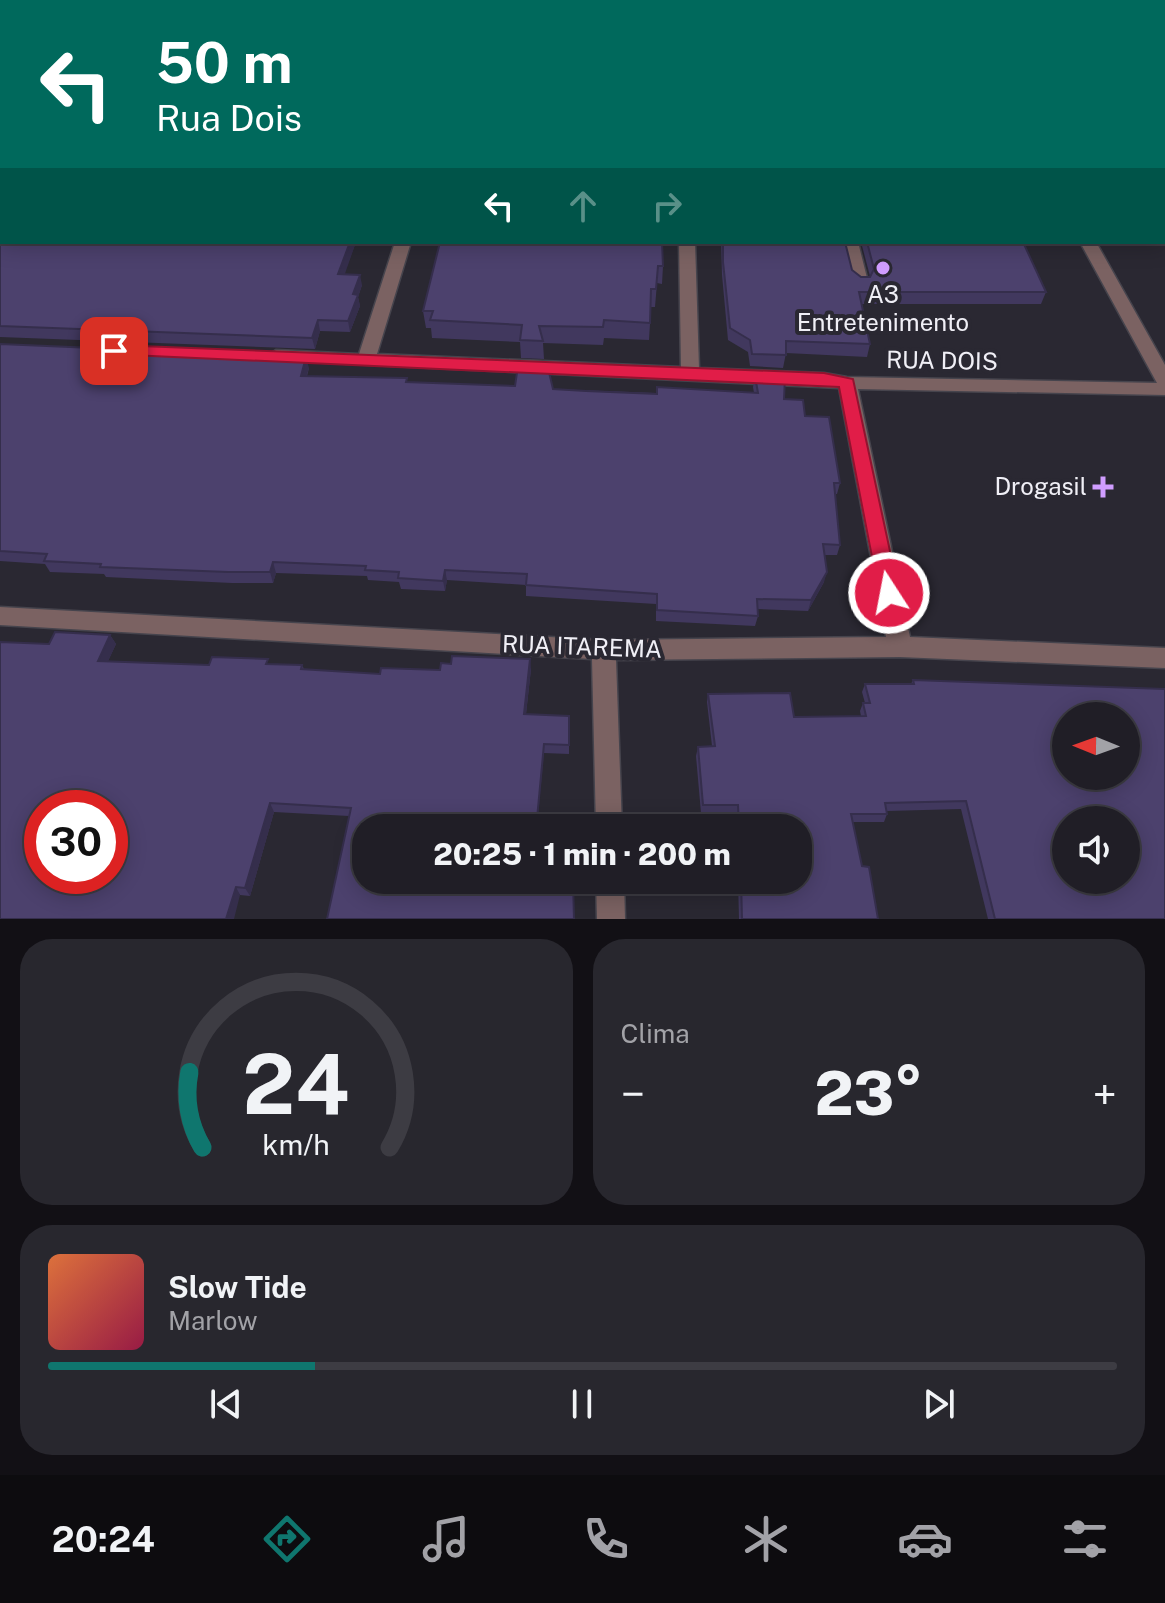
<!DOCTYPE html>
<html lang="pt">
<head>
<meta charset="utf-8">
<style>
  :root { --surface:#201e26; --page:#28272e; --text:#f1f3f6; --muted:#a2a2a7; --line:#3d3c43; --accent:#0f766e }
  body { margin:0; font-family:"Public Sans",sans-serif; background:var(--page); color:var(--text); height:100vh; display:flex; flex-direction:column; font-size:30px; white-space:nowrap }
  * { box-sizing:border-box; margin:0 }
  p { font-size:26px; color:var(--muted) }
  .icon { flex:none; width:44px; height:44px; fill:none; stroke:currentColor; stroke-width:2; stroke-linecap:round; stroke-linejoin:round }
  .map { position:relative; height:919px; overflow:hidden }
  .drawer { display:flex; flex-direction:column; gap:20px; padding:20px; background:#121015; flex:1 }
  .drawer>* { flex:none }
  .guide { position:absolute; left:0px; top:0px; width:1166px; height:244px; box-shadow:0 4px 20px #0003,0 0 0 2px var(--line); background:#00695c; color:#fff; overflow:hidden }
  .needle { width:52px; rotate:271deg }
  .fabs { position:absolute; left:1052px; top:702px; display:grid; gap:16px }
  .fabs a { display:grid; place-items:center; width:88px; height:88px; border-radius:50%; background:var(--surface); box-shadow:0 4px 20px #0003,0 0 0 2px var(--line); font-size:40px }
  .speed { position:absolute; left:24px; top:790px; display:flex; gap:16px; font-size:40px; font-weight:700; text-align:center }
  .speed>* { display:grid; place-content:center; width:104px; height:104px; border-radius:50%; background:var(--surface); box-shadow:0 4px 20px #0003,0 0 0 2px var(--line); line-height:1 }
  .speed .limit { border:12px solid #d22; background:#fff; color:#111 }
  .pin { position:absolute; display:grid; place-items:center; width:68px; height:68px; color:#fff; margin:-34px; border-radius:16px; box-shadow:0 4px 12px #0006 }
  .me { position:absolute; width:88px; margin:-44px; rotate:349deg; stroke-linejoin:round; filter:drop-shadow(0 0 6px #0008) }
  .turn { display:flex; align-items:center; gap:28px; height:168px; padding:0 24px; font-size:36px }
  .turn .icon { width:104px; height:104px; stroke-width:2.5 }
  .turn b { display:block; font-size:56px; line-height:68px }
  .lanes { display:flex; align-items:center; height:76px; padding:0 24px; background:#0003; justify-content:center; gap:40px; direction:ltr }
  .lanes .off { opacity:.35 }
  .big { font-size:60px; font-weight:800; line-height:1.1 }
  .drawer .tile { flex:1; display:flex; flex-direction:column; justify-content:center; gap:12px; min-width:0; padding:0 28px; border-radius:32px; background:var(--page) }
  .drawer .dial { align-items:center; gap:0 }
  .dial svg { height:208px; overflow:visible; fill:none; stroke:var(--line); stroke-width:7; stroke-linecap:round; text-anchor:middle }
  .dial text { fill:var(--text); stroke:none }
  .song { display:flex; align-items:center; gap:24px }
  .cover { width:96px; height:96px; border-radius:12px; background:linear-gradient(135deg,hsl(20 70% 55%),hsl(340 70% 35%)) }
  .played { height:8px; border-radius:4px; background:linear-gradient(90deg,var(--accent) 25%,var(--line) 25%) }
  .keys { display:flex; justify-content:space-around; direction:ltr }
  .heat { display:flex; justify-content:space-between; align-items:center; font-size:44px; direction:ltr }
  .drawer .tiles { flex:1; display:grid; gap:20px; grid-template-columns:1fr 1fr }
  .tile:last-child { grid-column:span 2 }
  .trip { position:absolute; left:352px; top:814px; width:460px; height:80px; border-radius:32px; background:var(--surface); box-shadow:0 4px 20px #0003,0 0 0 2px var(--line); font-weight:800; line-height:80px; text-align:center }
  .tabs { display:flex; height:128px; justify-content:space-around; align-items:center; background:#0d0c0f; color:var(--muted) }
  .tabs .icon { width:56px; height:56px }
  .tabs .active { color:var(--accent) }
  .tabs b { font-size:36px; color:var(--text) }
  .map>svg:first-child { display:block }
  .lines { fill:none; stroke-linecap:round; stroke-linejoin:round }
  .service-casing { stroke:#46444d; stroke-width:3 }
  .minor-casing { stroke:#46444d; stroke-width:3 }
  .service { fill:#7b6262; fill-rule:evenodd }
  .minor { fill:#7b6262; fill-rule:evenodd }
  .wall { fill:#41385e }
  .shaded-wall { fill:#352e4c }
  .building { fill:#4c416d; stroke:#352e4c; stroke-width:2; fill-rule:evenodd }
  .route { fill:#e11d48; stroke:#92132f; stroke-width:2 }
  .poi-dot { fill:#d09dff; stroke:#2a2832; stroke-width:3 }
  .labels { text-anchor:middle; stroke-width:8; stroke-linejoin:round; paint-order:stroke }
  .poi-label { font-size:24px; fill:#f0eff6; stroke:#2a2832 }
  .street-label { font-size:24px; fill:#f0eff6; stroke:#2a2832 }
</style>
</head>
<body>
<div class="map">
<svg width="1165" height="919" viewBox="0 0 1165 919">
  <rect width="100%" height="100%" fill="#2a2832"/>
  <g class="lines">
    <g class="service-casing">
      <g id="service">
        <rect x="1164" y="79" width="1" height="8"/>
        <rect x="1164" y="95" width="1" height="8"/>
        <path d="M 1164,217 L 1165,218 L 1165,233 L 1164,232 Z"/>
        <path d="M 842,242 L 858,242 L 868,282 L 866,286 L 860,287 L 852,282 Z"/>
      </g>
    </g>
    <g class="minor-casing">
      <g id="minor">
        <path d="M 476,0 L 488,0 L 475,2 Z"/>
        <rect x="674" y="0" width="12" height="2"/>
        <path d="M 948,0 L 960,0 L 961,2 L 949,2 Z"/>
        <path d="M 2,200 L 2,212 L 0,213 L 0,201 Z"/>
        <rect x="1164" y="210" width="1" height="10"/>
        <path d="M 395,242 L 411,242 L 377,354 L 681,367 L 679,242 L 695,242 L 699,368 L 824,373 L 847,377 L 1157,383 L 1080,242 L 1096,242 L 1165,365 L 1165,395 L 858,389 L 910,637 L 1165,648 L 1165,668 L 900,657 L 616,660 L 622,828 L 596,828 L 592,659 L 0,625 L 0,607 L 604,640 L 886,637 L 839,388 L 270,360 L 267,356 L 276,350 L 359,354 Z"/>
        <path d="M 596,880 L 624,880 L 625,919 L 597,919 Z"/>
      </g>
    </g>
    <use href="#service" class="service"/>
    <use href="#minor" class="minor"/>
  </g>
  <g class="wall">
    <rect x="993" y="0" width="66" height="2"/>
    <path d="M 1066,0 L 1165,0 L 1165,72 L 1164,2 L 1065,2 Z"/>
    <rect x="1164" y="118" width="1" height="81"/>
    <path d="M 0,236 L 2,242 L 356,242 L 344,274 L 362,285 L 358,297 L 360,306 L 350,332 L 320,331 L 315,349 L 0,337 Z"/>
    <path d="M 440,242 L 663,266 L 662,284 L 657,283 L 655,307 L 651,307 L 649,340 L 604,338 L 603,345 L 543,343 L 544,359 L 521,358 L 520,342 L 432,338 L 431,328 L 426,328 L 423,311 Z"/>
    <path d="M 721,242 L 845,242 L 852,270 L 861,277 L 870,276 L 861,242 L 1023,242 L 1046,292 L 1041,304 L 862,304 L 870,344 L 867,357 L 786,353 L 783,368 L 750,366 L 748,352 L 728,340 L 722,275 Z"/>
    <path d="M 0,344 L 309,368 L 307,376 L 407,378 L 407,382 L 553,389 L 656,393 L 657,387 L 754,393 L 753,387 L 755,376 L 805,416 L 840,483 L 837,494 L 835,494 L 840,545 L 837,555 L 825,555 L 824,582 L 808,611 L 757,609 L 758,616 L 755,626 L 656,621 L 656,604 L 526,596 L 526,585 L 447,580 L 445,591 L 401,589 L 399,582 L 368,580 L 367,576 L 276,573 L 273,583 L 232,583 L 106,577 L 104,574 L 50,572 L 45,564 L 0,561 Z"/>
    <path d="M 110,635 L 116,644 L 108,661 L 209,665 L 302,665 L 304,669 L 380,674 L 440,670 L 531,669 L 526,714 L 569,716 L 569,754 L 544,753 L 349,816 L 274,812 L 250,896 L 240,895 L 49,644 Z"/>
    <path d="M 913,680 L 1165,919 L 988,919 L 961,809 L 887,811 L 887,814 L 884,822 L 853,822 L 862,866 L 878,919 L 739,919 L 738,880 L 798,880 L 798,828 L 737,828 L 737,812 L 701,813 L 696,756 L 698,747 L 712,746 L 707,702 L 708,694 L 794,717 L 861,716 L 860,711 L 863,703 L 865,703 L 862,692 L 865,684 L 911,684 Z"/>
  </g>
  <g class="shaded-wall">
    <path d="M 2,157 L 2,173 L 0,175 L 0,159 Z"/>
    <path d="M 350,242 L 356,242 L 341,285 L 338,274 Z"/>
    <path d="M 360,275 L 362,285 L 358,297 L 360,306 L 350,332 L 348,321 L 353,294 Z"/>
    <path d="M 318,320 L 320,331 L 315,349 L 312,338 Z"/>
    <path d="M 306,357 L 309,368 L 303,386 L 301,376 Z"/>
    <path d="M 273,562 L 276,573 L 273,583 L 270,572 Z"/>
    <path d="M 445,570 L 447,580 L 445,591 L 443,581 Z"/>
    <path d="M 827,572 L 824,582 L 808,611 L 811,600 Z"/>
    <path d="M 110,635 L 116,644 L 104,670 L 98,661 Z"/>
    <path d="M 530,659 L 531,669 L 525,723 L 524,714 Z"/>
    <path d="M 544,744 L 544,753 L 537,827 L 537,819 Z"/>
    <path d="M 270,803 L 274,812 L 250,896 L 245,888 Z"/>
    <path d="M 236,887 L 240,895 L 234,919 L 226,919 Z"/>
  </g>
  <g class="building">
    <path d="M 0,0 L 141,0 L 139,2 L 2,2 L 2,157 L 0,159 Z"/>
    <path d="M 144,0 L 443,0 L 442,2 L 146,2 Z"/>
    <path d="M 512,0 L 656,0 L 656,2 L 511,2 Z"/>
    <path d="M 699,0 L 927,0 L 928,2 L 699,2 Z"/>
    <path d="M 1003,0 L 1059,0 L 1059,2 L 1018,2 Z"/>
    <path d="M 1072,0 L 1165,0 L 1165,52 L 1164,2 L 1072,2 Z"/>
    <rect x="1164" y="118" width="1" height="58"/>
    <path d="M 2,234 L 2,242 L 350,242 L 338,274 L 360,275 L 353,294 L 358,295 L 348,321 L 318,320 L 312,338 L 0,326 L 0,236 Z"/>
    <path d="M 440,242 L 662,242 L 663,266 L 658,266 L 656,289 L 651,289 L 650,323 L 604,320 L 603,327 L 539,326 L 543,341 L 520,340 L 522,325 L 430,320 L 433,311 L 423,311 Z"/>
    <path d="M 723,242 L 845,242 L 852,270 L 861,277 L 870,277 L 874,269 L 867,242 L 1023,242 L 1046,292 L 859,292 L 870,344 L 786,341 L 786,355 L 752,354 L 750,340 L 730,328 L 723,262 Z"/>
    <path d="M 0,344 L 306,357 L 301,376 L 407,378 L 406,382 L 515,386 L 518,366 L 548,368 L 553,389 L 586,391 L 657,394 L 657,387 L 758,393 L 755,376 L 785,378 L 784,399 L 803,400 L 805,416 L 829,417 L 840,483 L 834,483 L 840,545 L 823,544 L 827,572 L 811,600 L 757,599 L 758,616 L 657,610 L 657,594 L 526,585 L 527,574 L 445,570 L 443,581 L 398,578 L 399,572 L 365,570 L 366,566 L 273,562 L 270,572 L 228,572 L 100,567 L 101,564 L 44,561 L 47,554 L 0,551 Z"/>
    <path d="M 55,632 L 110,635 L 98,661 L 209,665 L 212,657 L 268,659 L 266,664 L 302,665 L 301,669 L 380,674 L 381,668 L 440,670 L 441,663 L 451,664 L 452,656 L 530,659 L 524,714 L 569,716 L 569,745 L 544,744 L 537,819 L 573,819 L 573,828 L 366,828 L 366,880 L 573,880 L 574,919 L 327,919 L 351,808 L 270,803 L 245,888 L 236,887 L 226,919 L 0,919 L 0,642 L 49,644 ZM 42,808 L 110,808 L 110,876 L 42,876 Z"/>
    <path d="M 913,680 L 1165,689 L 1165,919 L 995,919 L 966,801 L 885,803 L 887,814 L 851,814 L 862,866 L 869,867 L 878,919 L 742,919 L 741,880 L 798,880 L 798,828 L 739,828 L 738,805 L 703,805 L 698,747 L 715,746 L 708,694 L 790,693 L 794,717 L 866,716 L 863,703 L 870,703 L 865,684 L 914,684 ZM 1066,716 L 1126,716 L 1126,776 L 1066,776 ZM 1066,820 L 1126,820 L 1126,880 L 1066,880 Z"/>
  </g>
  <path class="route" d="M 114,345 L 824,373 L 853,379 L 899,593 L 896,599 L 889,602 L 882,599 L 879,593 L 839,387 L 108,354 L 108,347 Z"/>
  <g class="poi-dot">
    <circle cx="883" cy="268" r="8"/>
    <path d="M1099 475h8v8h8v8h-8v8h-8v-8h-8v-8h8z"/>
  </g>
  <g class="labels">
    <g class="poi-label">
      <text x="883" y="303">A3<tspan x="883" dy="28">Entretenimento</tspan></text>
      <text x="1087" y="495" text-anchor="end">Drogasil</text>
    </g>
    <g class="street-label">
      <text transform="translate(942 361) rotate(1)" y="8">RUA DOIS</text>
      <text transform="translate(582 647) rotate(2)" y="8">RUA ITAREMA</text>
    </g>
  </g>
</svg>
<div class="fabs">
<a><svg class="needle" viewBox="-14 -14 28 28"><path d="M0-13l5 13h-10z" fill="#e53935"/><path d="M0 13l5-13h-10z" fill="#a2a2a7"/></svg></a>
<a><svg class="icon" aria-label="sound" viewBox="0 0 24 24"><path d="M4 9h4l5-4v14l-5-4H4zM17 9q2 3 0 6"/></svg></a>
</div>
<div class="speed"><div class="limit">30</div></div>
<div class="pin" style="left:114px;top:351px;background:#d93025"><svg class="icon" aria-label="arrive" viewBox="0 0 24 24"><path d="M6 21V4h12l-3 4 3 4H6"/></svg></div>
<svg class="me" style="left:889px;top:593px" viewBox="-20 -20 40 40"><circle r="17" fill="#e11d48" stroke="#fff" stroke-width="3"/><path d="M0-11L8 9 0 5-8 9z" fill="#fff"/></svg>
<div class="trip">20:25 · 1 min · 200 m</div>
<div class="guide">
<div class="turn"><svg class="icon" aria-label="left" viewBox="0 0 24 24"><path d="M17 20v-9H6M10 6l-5 5 5 5"/></svg><div><b>50 m</b>Rua Dois</div></div>
<div class="lanes"><svg class="icon" aria-label="left" viewBox="0 0 24 24"><path d="M17 20v-9H6M10 6l-5 5 5 5"/></svg><svg class="icon off" aria-label="ahead" viewBox="0 0 24 24"><path d="M12 20V5M6 11l6-6 6 6"/></svg><svg class="icon off" aria-label="right" viewBox="0 0 24 24"><path d="M7 20v-9h11M14 6l5 5-5 5"/></svg></div>
</div>
</div>
<section class="drawer">
<div class="tiles">
<div class="tile dial"><svg viewBox="0 0 100 80">
<path d="M14 69A42 42 0 1 1 86 69"/>
<path d="M14 69A42 42 0 0 1 9 40" stroke="#0f766e"/>
<text x="50" y="56" font-size="32" font-weight="700">24</text>
<text x="50" y="72" font-size="11">km/h</text>
</svg></div>
<div class="tile"><p>Clima</p>
<div class="heat"><a>−</a><b class="big">23°</b><a>+</a></div>
</div>
<div class="tile">
<div class="song"><i class="cover"></i><div><b>Slow Tide</b><p>Marlow</p></div></div>
<div class="played"></div>
<div class="keys"><svg class="icon" aria-label="previous" viewBox="0 0 24 24"><path d="M18 5L8 12l10 7zM5 5v14"/></svg><svg class="icon" aria-label="pause" viewBox="0 0 24 24"><path d="M8 5v14M16 5v14"/></svg><svg class="icon" aria-label="next" viewBox="0 0 24 24"><path d="M6 5l10 7-10 7zM19 5v14"/></svg></div>
</div>
</div>
</section>
<nav class="tabs">
<b>20:24</b>
<svg class="icon active" aria-label="directions" viewBox="0 0 24 24"><path d="M12 3l9 9-9 9-9-9zM9 14v-3h6M13 9l2 2-2 2"/></svg>
<svg class="icon" aria-label="music" viewBox="0 0 24 24"><path d="M9 18V5l10-2v13"/><circle cx="6" cy="18" r="3"/><circle cx="16" cy="16" r="3"/></svg>
<svg class="icon" aria-label="phone" viewBox="0 0 24 24"><path d="M5 4h4l2 5-3 2q2 4 5 5l2-3 5 2v4C11 20 4 13 5 4z"/></svg>
<svg class="icon" aria-label="climate" viewBox="0 0 24 24"><path d="M12 3v18M4 7l16 10M4 17L20 7"/></svg>
<svg class="icon" aria-label="car" viewBox="0 0 24 24"><path d="M5 17H2v-5l4-1 3-4h7l3 4 3 1v5h-3M9 17h6M6 11h13"/><circle cx="7" cy="17" r="2"/><circle cx="17" cy="17" r="2"/></svg>
<svg class="icon" aria-label="filters" viewBox="0 0 24 24"><path d="M4 7h16M4 17h16"/><circle cx="9" cy="7" r="2"/><circle cx="15" cy="17" r="2"/></svg>
</nav>
</body>
</html>
